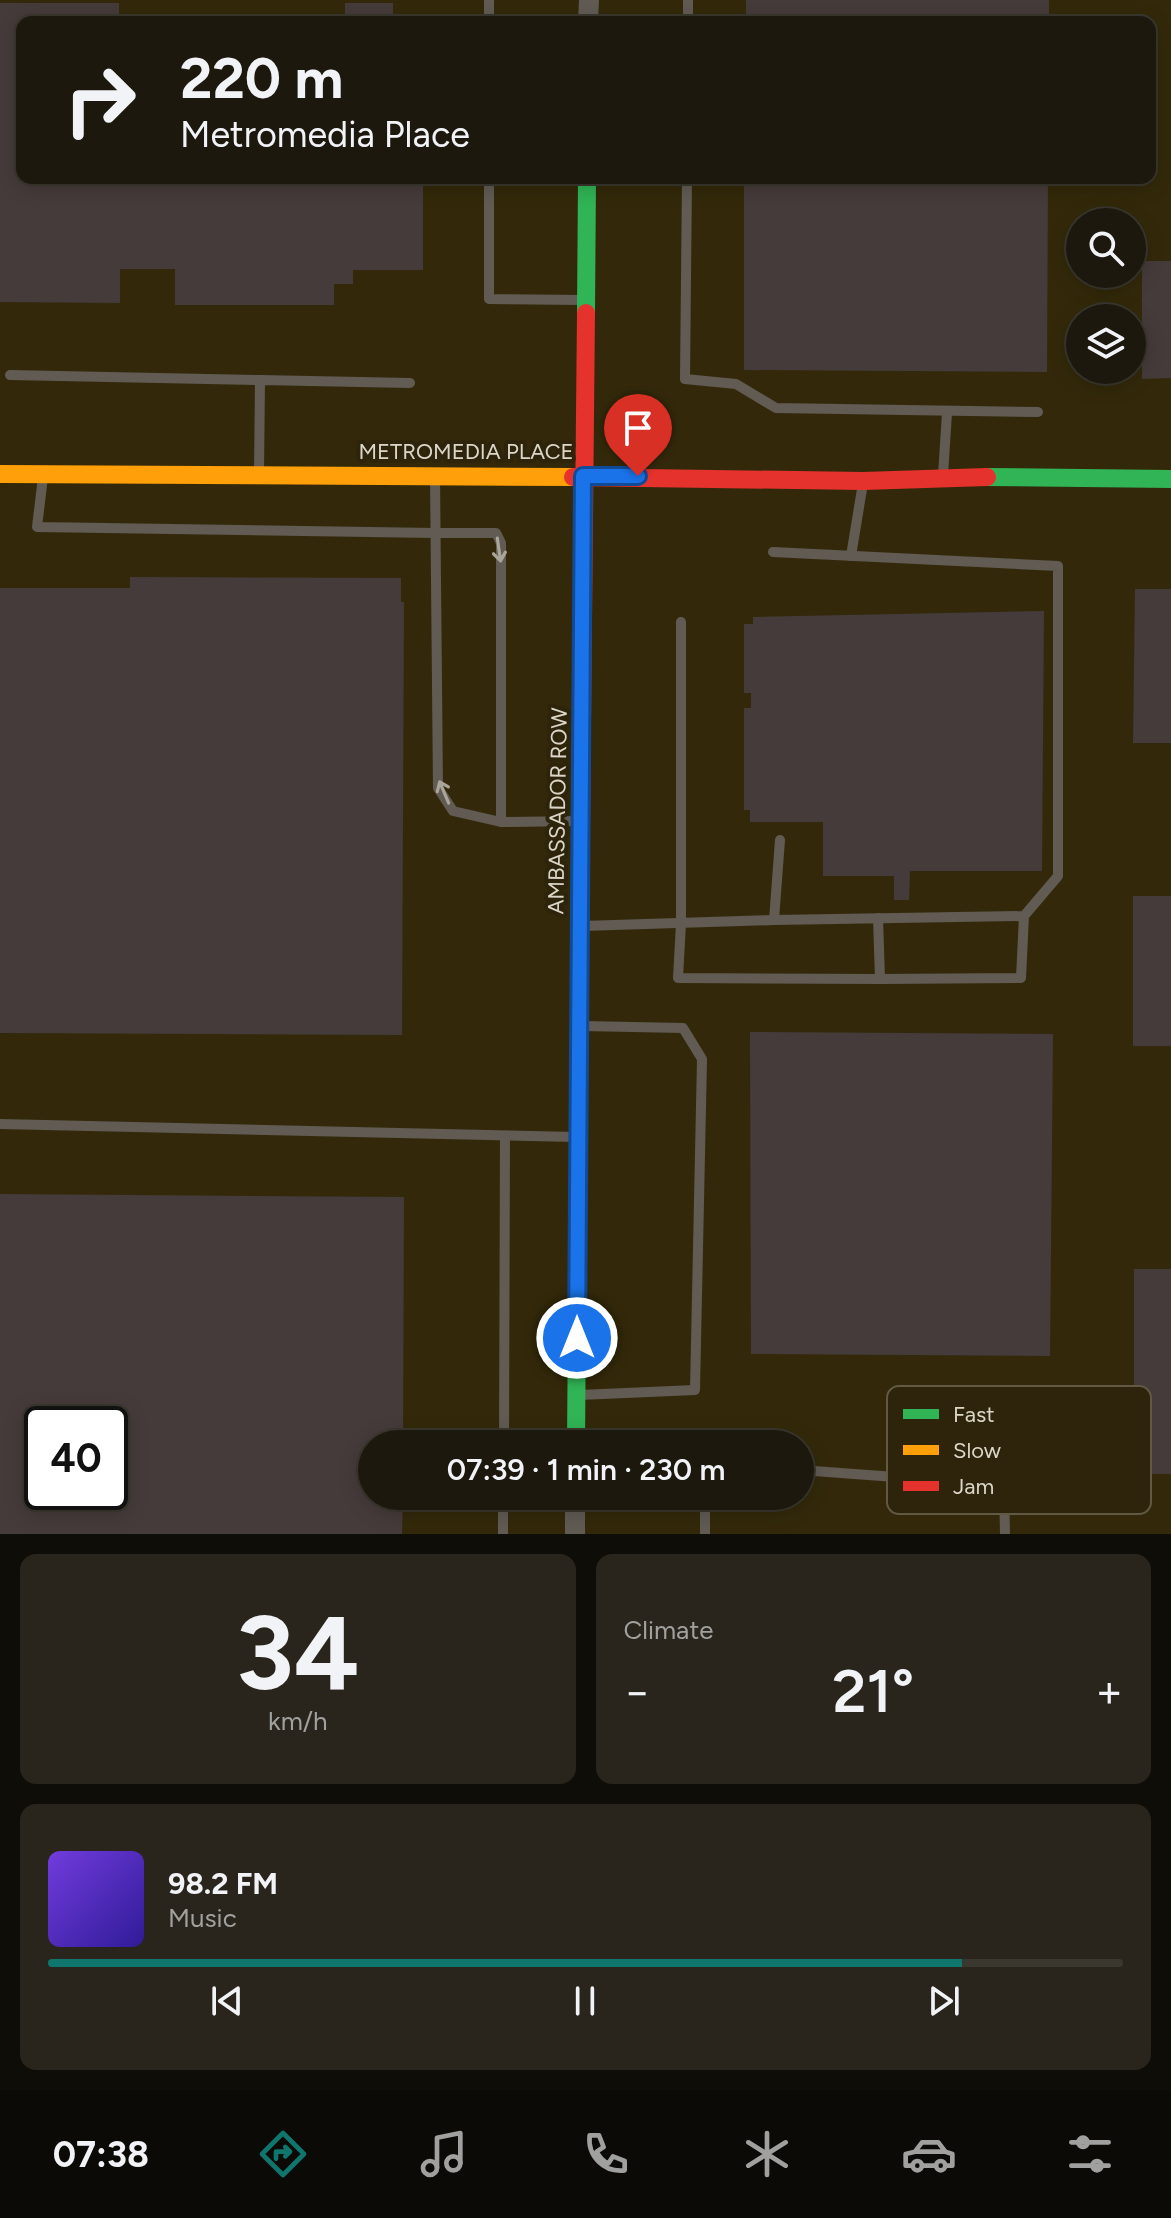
<!DOCTYPE html>
<html lang="en">
<head>
<meta charset="utf-8">
<style>
  :root { --surface:#1c180e; --page:#29251c; --text:#f1f3f6; --muted:#a0a09e; --line:#3a372e; --accent:#0f766e }
  body { margin:0; font-family:Figtree,sans-serif; background:var(--page); color:var(--text); height:100vh; display:flex; flex-direction:column; font-size:30px; white-space:nowrap }
  * { box-sizing:border-box; margin:0 }
  p { font-size:26px; color:var(--muted) }
  .icon { flex:none; width:44px; height:44px; fill:none; stroke:currentColor; stroke-width:2; stroke-linecap:round; stroke-linejoin:round }
  .map { position:relative; height:1534px; overflow:hidden }
  .details { display:flex; flex-direction:column; gap:20px; padding:20px; background:#0f0d08; flex:1 }
  .details>* { flex:none }
  .guide { position:absolute; left:16px; top:16px; width:1140px; height:168px; border-radius:16px; box-shadow:0 4px 20px #0003,0 0 0 2px var(--line); background:#1c180e; color:var(--text); overflow:hidden }
  .buttons { position:absolute; left:1066px; top:208px; display:grid; gap:16px }
  .buttons a { display:grid; place-items:center; width:80px; height:80px; border-radius:50%; background:var(--surface); box-shadow:0 4px 20px #0003,0 0 0 2px var(--line); font-size:40px }
  .speed { position:absolute; left:24px; top:1406px; display:flex; gap:16px; font-size:40px; font-weight:700; text-align:center }
  .speed>* { display:grid; place-content:center; width:104px; height:104px; border-radius:50%; background:var(--surface); box-shadow:0 4px 20px #0003,0 0 0 2px var(--line); line-height:1 }
  .speed .limit { border:4px solid #111; border-radius:12px; background:#fff; color:#111 }
  .pin { position:absolute; display:grid; place-items:center; width:68px; height:68px; color:#fff; margin:-82px -34px; border-radius:50% 50% 50% 0; rotate:-45deg; box-shadow:0 0 8px #0007 }
  .pin .icon { rotate:45deg }
  .me { position:absolute; width:88px; margin:-44px; rotate:0deg; stroke-linejoin:round; filter:drop-shadow(0 0 6px #0008) }
  .turn { display:flex; align-items:center; gap:28px; height:168px; padding:0 32px; font-size:36px }
  .turn .icon { width:104px; height:104px; stroke-width:2.5 }
  .turn b { display:block; font-size:56px; line-height:68px }
  .big { font-size:60px; font-weight:600; line-height:1.1 }
  .details .widget { flex:1; display:flex; flex-direction:column; justify-content:center; gap:12px; min-width:0; padding:0 28px; border-radius:16px; background:var(--page) }
  .details .dial { align-items:center; gap:0 }
  .dial b { font-size:104px; line-height:1 }
  .song { display:flex; align-items:center; gap:24px }
  .cover { width:96px; height:96px; border-radius:12px; background:linear-gradient(135deg,hsl(260 70% 55%),hsl(250 70% 35%)) }
  .played { height:8px; border-radius:4px; background:linear-gradient(90deg,var(--accent) 85%,var(--line) 85%) }
  .keys { display:flex; justify-content:space-around; direction:ltr }
  .heat { display:flex; justify-content:space-between; align-items:center; font-size:44px; direction:ltr }
  .details .tiles { flex:1; display:grid; gap:20px; grid-template-columns:1fr 1fr }
  .widget:last-child { grid-column:span 2 }
  .trip { position:absolute; left:358px; top:1430px; width:456px; height:80px; border-radius:40px; background:var(--surface); box-shadow:0 4px 20px #0003,0 0 0 2px var(--line); font-weight:600; line-height:80px; text-align:center }
  .menu { display:flex; height:128px; justify-content:space-around; align-items:center; background:#0b0a06; color:var(--muted) }
  .menu .icon { width:56px; height:56px }
  .menu .on { color:var(--accent) }
  .menu b { font-size:36px; color:var(--text) }
  .map>svg:first-child { display:block }
  .built { fill:#33290a; fill-rule:evenodd }
  .building { fill:#453b3a; fill-rule:evenodd }
  .lines { fill:none; stroke-linecap:round; stroke-linejoin:round }
  .lane { stroke:#615b54; stroke-width:10 }
  .street { stroke:#615b54; stroke-width:20 }
  .fast { stroke:#30b455; stroke-width:18 }
  .slow { stroke:#ff9f0a; stroke-width:18 }
  .jam { stroke:#e5322d; stroke-width:18 }
  .oneway { stroke:#aaa59a }
  .route-casing { stroke:#114b97; stroke-width:20 }
  .route { stroke:#1a73e8; stroke-width:14 }
  .labels { text-anchor:middle; stroke-width:8; stroke-linejoin:round; paint-order:stroke }
  .street-label { font-size:22px; fill:#dbd6c8; stroke:#2d240b }
  .key { fill:#2d240b; stroke:#615944; stroke-width:2 }
  .key-label { font-size:22px; fill:#dbd6c8 }
</style>
</head>
<body>
<div class="map">
<svg width="1171" height="1534" viewBox="0 0 1171 1534">
  <rect width="100%" height="100%" fill="#252013"/>
  <path class="built" d="M 0,0 L 1171,0 L 1171,1534 L 0,1534 ZM 22,22 L 1150,22 L 1150,178 L 22,178 ZM 1080,222 L 1132,222 L 1132,274 L 1080,274 ZM 1080,318 L 1132,318 L 1132,370 L 1080,370 ZM 42,1424 L 110,1424 L 110,1492 L 42,1492 ZM 372,1444 L 800,1444 L 800,1496 L 372,1496 Z"/>
  <g class="building">
    <rect x="746" y="0" width="303" height="22"/>
    <path d="M 0,3 L 119,3 L 119,22 L 22,22 L 22,178 L 423,178 L 423,270 L 353,270 L 353,284 L 334,284 L 334,305 L 175,305 L 175,269 L 120,269 L 120,303 L 0,302 Z"/>
    <rect x="345" y="3" width="48" height="19"/>
    <path d="M 744,178 L 1048,178 L 1047,372 L 744,370 Z"/>
    <path d="M 1142,261 L 1171,261 L 1171,378 L 1142,379 Z"/>
    <path d="M 130,577 L 401,578 L 401,602 L 404,602 L 402,1035 L 0,1033 L 0,588 L 130,588 Z"/>
    <path d="M 1135,589 L 1171,589 L 1171,743 L 1133,743 Z"/>
    <path d="M 1044,611 L 1042,871 L 910,871 L 909,900 L 894,900 L 894,876 L 823,876 L 823,822 L 750,822 L 750,810 L 744,810 L 744,708 L 751,708 L 751,693 L 744,693 L 744,624 L 753,624 L 753,617 Z"/>
    <rect x="1133" y="896" width="38" height="150"/>
    <path d="M 750,1032 L 1053,1034 L 1050,1356 L 751,1354 Z"/>
    <path d="M 0,1194 L 404,1197 L 403,1444 L 372,1444 L 372,1496 L 403,1496 L 402,1534 L 0,1534 ZM 42,1424 L 110,1424 L 110,1492 L 42,1492 Z"/>
    <rect x="1134" y="1269" width="37" height="205"/>
  </g>
  <g class="lines">
    <g class="lane">
      <path d="M 489,22 L 489,0"/>
      <path d="M 688,22 L 688,0"/>
      <path d="M 489,178 L 489,299 L 582,300"/>
      <path d="M 687,178 L 685,379 L 736,384 L 776,408 L 1038,412"/>
      <path d="M 10,375 L 260,380"/>
      <path d="M 259,472 L 260,380 L 410,383"/>
      <path d="M 943,475 L 947,413"/>
      <path d="M 43,477 L 37,527 L 435,533 L 496,533 L 501,543 L 501,822 L 453,811 L 438,788 L 435,476"/>
      <path d="M 773,552 L 1058,566 L 1058,876 L 1024,916 L 774,920"/>
      <path d="M 851,556 L 863,483"/>
      <path d="M 681,622 L 681,923 L 678,978 L 880,979"/>
      <path d="M 501,822 L 579,821"/>
      <path d="M 878,918 L 880,979 L 1021,978 L 1024,916"/>
      <path d="M 582,926 L 774,920 L 780,840"/>
      <path d="M 0,1124 L 576,1137"/>
      <path d="M 579,1395 L 695,1390 L 702,1059 L 683,1028 L 582,1026"/>
      <path d="M 504,1444 L 505,1136"/>
      <path d="M 800,1470 L 1004,1485 L 1005,1534"/>
      <path d="M 503,1534 L 503,1496"/>
      <path d="M 705,1534 L 705,1496"/>
    </g>
    <g class="street">
      <path d="M 588,22 L 589,0"/>
      <path d="M 575,1496 L 575,1534"/>
    </g>
    <g class="fast">
      <path d="M 586,313 L 587,178"/>
      <path d="M 987,477 L 1171,479"/>
      <path d="M 576,1444 L 581,825"/>
    </g>
    <path class="slow" d="M 0,474 L 573,477"/>
    <g class="jam">
      <path d="M 573,477 L 863,481 L 987,477"/>
      <path d="M 581,825 L 586,313"/>
    </g>
  </g>
  <defs><path id="oneway-shaft" d="M-6 0H5M1.5-3L5.5 0L1.5 3" fill="none" stroke-width="1.6" stroke-linecap="round" stroke-linejoin="round" transform="scale(2)"/></defs>
  <g class="oneway">
    <use href="#oneway-shaft" transform="translate(499 550) rotate(82)"/>
    <use href="#oneway-shaft" transform="translate(444 792) rotate(-113)"/>
  </g>
  <g class="lines">
    <g class="route-casing">
      <path id="route" d="M 577,1338 L 583,476 L 638,476"/>
    </g>
    <use href="#route" class="route"/>
  </g>
  <g class="labels">
    <g class="street-label">
      <text x="466" y="459">METROMEDIA PLACE</text>
      <text transform="translate(557 811) rotate(-89)" y="8">AMBASSADOR ROW</text>
    </g>
  </g>
  <rect x="887" y="1386" width="264" height="128" rx="12" class="key"/>
  <rect x="903" y="1409" width="36" height="10" fill="#30b455"/>
  <rect x="903" y="1445" width="36" height="10" fill="#ff9f0a"/>
  <rect x="903" y="1481" width="36" height="10" fill="#e5322d"/>
  <g class="key-label">
    <text x="953" y="1422">Fast</text>
    <text x="953" y="1458">Slow</text>
    <text x="953" y="1494">Jam</text>
  </g>
</svg>
<div class="buttons">
<a><svg class="icon" aria-label="search" viewBox="0 0 24 24"><circle cx="10" cy="10" r="6"/><path d="M15 15l6 6"/></svg></a>
<a><svg class="icon" aria-label="layers" viewBox="0 0 24 24"><path d="M12 4l9 5-9 5-9-5zM3 14l9 5 9-5"/></svg></a>
</div>
<div class="speed"><div class="limit">40</div></div>
<div class="pin" style="left:638px;top:476px;background:#d93025"><svg class="icon" aria-label="arrive" viewBox="0 0 24 24"><path d="M6 21V4h12l-3 4 3 4H6"/></svg></div>
<svg class="me" style="left:577px;top:1338px" viewBox="-20 -20 40 40"><circle r="17" fill="#1a73e8" stroke="#fff" stroke-width="3"/><path d="M0-11L8 9 0 5-8 9z" fill="#fff"/></svg>
<div class="trip">07:39 · 1 min · 230 m</div>
<div class="guide">
<div class="turn"><svg class="icon" aria-label="right" viewBox="0 0 24 24"><path d="M7 20v-9h11M14 6l5 5-5 5"/></svg><div><b>220 m</b>Metromedia Place</div></div>
</div>
</div>
<section class="details">
<div class="tiles">
<div class="widget dial"><b>34</b><p>km/h</p></div>
<div class="widget"><p>Climate</p>
<div class="heat"><a>−</a><b class="big">21°</b><a>+</a></div>
</div>
<div class="widget">
<div class="song"><i class="cover"></i><div><b>98.2 FM</b><p>Music</p></div></div>
<div class="played"></div>
<div class="keys"><svg class="icon" aria-label="previous" viewBox="0 0 24 24"><path d="M18 5L8 12l10 7zM5 5v14"/></svg><svg class="icon" aria-label="pause" viewBox="0 0 24 24"><path d="M8 5v14M16 5v14"/></svg><svg class="icon" aria-label="next" viewBox="0 0 24 24"><path d="M6 5l10 7-10 7zM19 5v14"/></svg></div>
</div>
</div>
</section>
<nav class="menu">
<b>07:38</b>
<svg class="icon on" aria-label="directions" viewBox="0 0 24 24"><path d="M12 3l9 9-9 9-9-9zM9 14v-3h6M13 9l2 2-2 2"/></svg>
<svg class="icon" aria-label="music" viewBox="0 0 24 24"><path d="M9 18V5l10-2v13"/><circle cx="6" cy="18" r="3"/><circle cx="16" cy="16" r="3"/></svg>
<svg class="icon" aria-label="phone" viewBox="0 0 24 24"><path d="M5 4h4l2 5-3 2q2 4 5 5l2-3 5 2v4C11 20 4 13 5 4z"/></svg>
<svg class="icon" aria-label="climate" viewBox="0 0 24 24"><path d="M12 3v18M4 7l16 10M4 17L20 7"/></svg>
<svg class="icon" aria-label="car" viewBox="0 0 24 24"><path d="M5 17H2v-5l4-1 3-4h7l3 4 3 1v5h-3M9 17h6M6 11h13"/><circle cx="7" cy="17" r="2"/><circle cx="17" cy="17" r="2"/></svg>
<svg class="icon" aria-label="filters" viewBox="0 0 24 24"><path d="M4 7h16M4 17h16"/><circle cx="9" cy="7" r="2"/><circle cx="15" cy="17" r="2"/></svg>
</nav>
</body>
</html>
